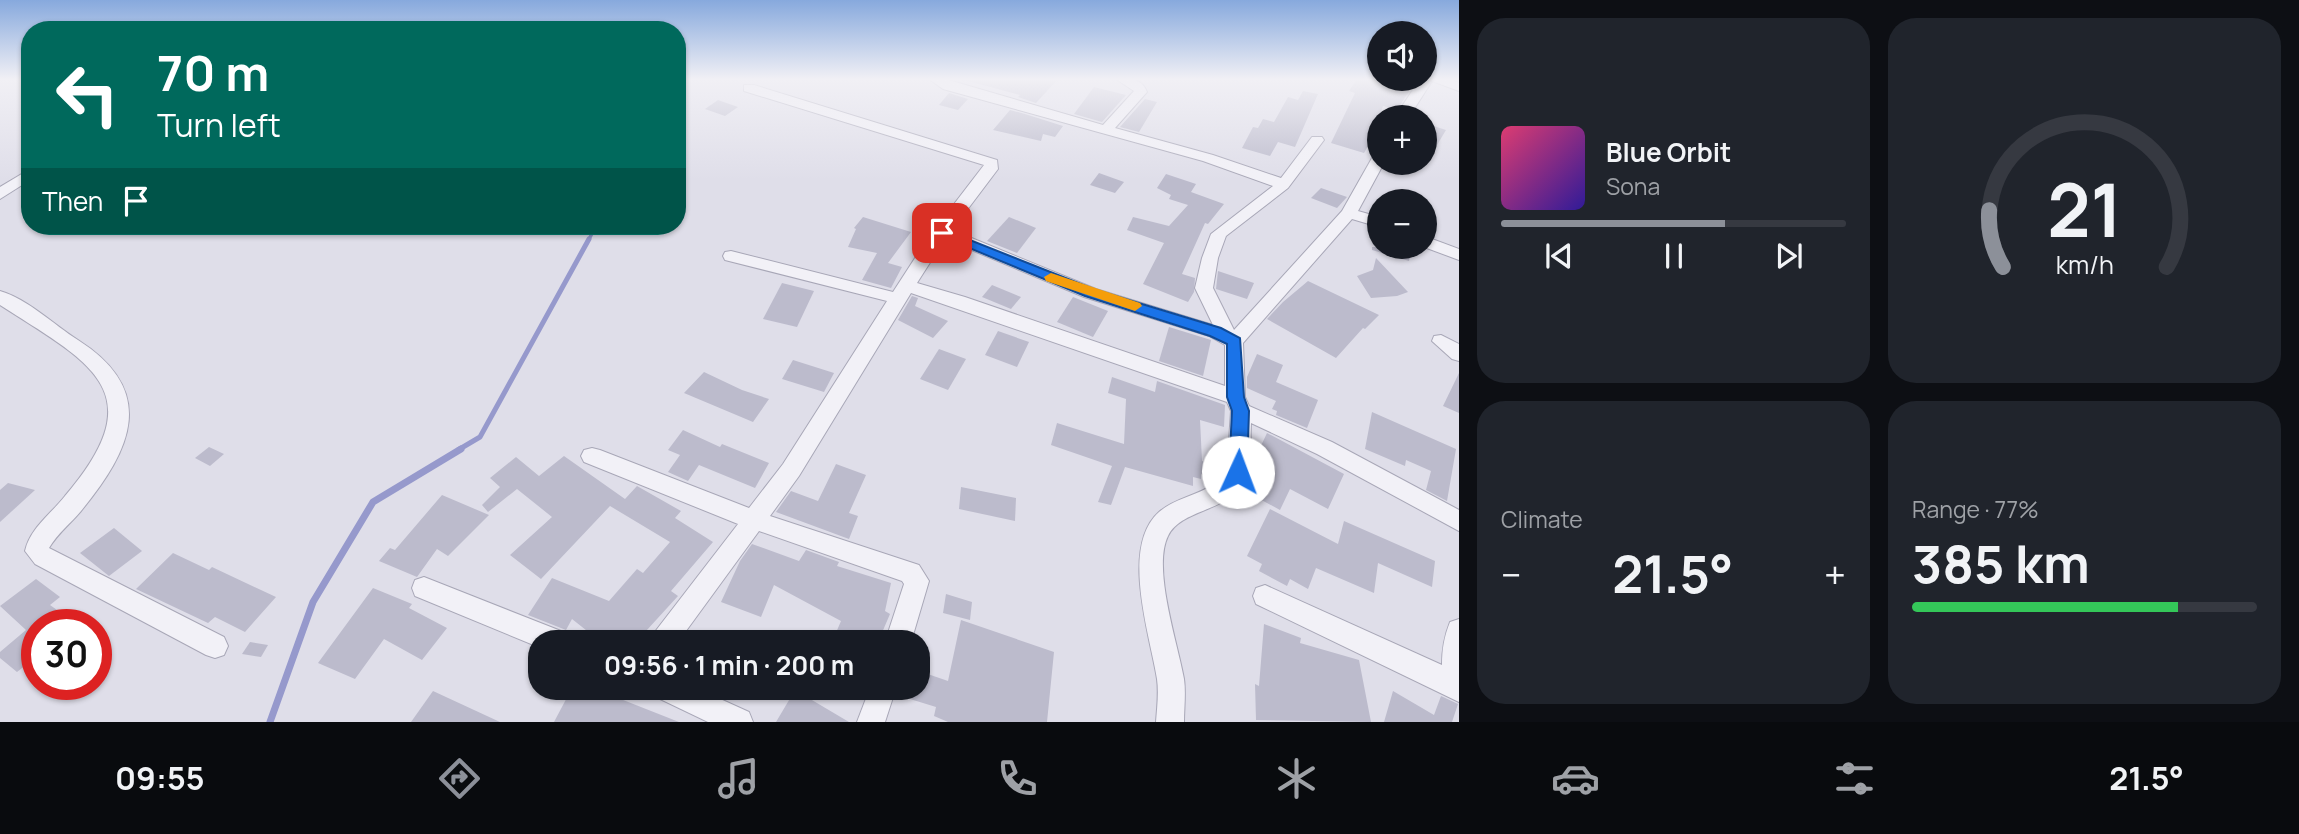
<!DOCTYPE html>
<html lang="en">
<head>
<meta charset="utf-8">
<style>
  :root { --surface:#171b24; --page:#20242c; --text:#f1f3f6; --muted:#9ea1a6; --line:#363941; --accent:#8c9099 }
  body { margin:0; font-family:Manrope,sans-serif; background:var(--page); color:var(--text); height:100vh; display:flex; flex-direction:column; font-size:26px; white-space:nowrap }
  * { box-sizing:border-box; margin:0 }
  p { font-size:23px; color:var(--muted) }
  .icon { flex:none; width:38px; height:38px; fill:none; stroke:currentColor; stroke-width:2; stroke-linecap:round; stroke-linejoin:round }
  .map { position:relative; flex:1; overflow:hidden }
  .details { display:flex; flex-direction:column; gap:18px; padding:18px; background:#0d0f14; width:840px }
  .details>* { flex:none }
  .top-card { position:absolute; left:21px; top:21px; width:665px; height:214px; border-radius:28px; box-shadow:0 2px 5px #0004; background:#00695c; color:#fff; overflow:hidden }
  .buttons { position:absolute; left:1367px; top:21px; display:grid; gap:14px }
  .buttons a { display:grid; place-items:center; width:70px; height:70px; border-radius:50%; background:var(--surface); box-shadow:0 2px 5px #0004; font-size:35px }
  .speed { position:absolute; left:21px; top:609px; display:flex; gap:14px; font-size:35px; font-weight:700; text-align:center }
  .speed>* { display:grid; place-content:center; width:91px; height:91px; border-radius:50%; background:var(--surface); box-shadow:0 2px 5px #0004; line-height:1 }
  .speed .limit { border:10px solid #d22; background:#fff; color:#111 }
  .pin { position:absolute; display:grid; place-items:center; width:60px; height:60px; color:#fff; margin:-30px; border-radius:14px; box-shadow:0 4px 10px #0006 }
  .me { position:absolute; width:77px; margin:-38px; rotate:2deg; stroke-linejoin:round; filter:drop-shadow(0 0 5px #0008) }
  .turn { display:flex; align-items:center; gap:24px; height:147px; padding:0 21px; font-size:32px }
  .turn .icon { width:91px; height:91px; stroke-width:2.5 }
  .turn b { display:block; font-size:49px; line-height:60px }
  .then { display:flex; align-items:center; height:66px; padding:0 21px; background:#0003; gap:14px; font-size:26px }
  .big { font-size:52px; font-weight:700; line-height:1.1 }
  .details .tile { flex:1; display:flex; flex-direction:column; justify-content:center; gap:10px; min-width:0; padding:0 24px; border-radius:28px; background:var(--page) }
  .details .dial { align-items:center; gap:0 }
  .dial svg { height:182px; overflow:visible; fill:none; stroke:var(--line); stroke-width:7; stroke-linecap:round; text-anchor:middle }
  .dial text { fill:var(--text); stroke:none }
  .song { display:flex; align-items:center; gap:21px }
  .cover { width:84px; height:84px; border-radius:10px; background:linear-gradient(135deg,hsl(340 70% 55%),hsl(250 70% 35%)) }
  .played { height:7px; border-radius:4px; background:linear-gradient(90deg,var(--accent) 65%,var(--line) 65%) }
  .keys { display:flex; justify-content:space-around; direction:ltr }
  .heat { display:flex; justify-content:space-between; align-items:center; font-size:38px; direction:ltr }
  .charge { height:10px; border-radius:5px; background:linear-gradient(90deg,#34c759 77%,var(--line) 0) }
  .details .tiles { flex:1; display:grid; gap:18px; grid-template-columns:repeat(2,1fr) }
  .trip { position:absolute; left:528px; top:630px; width:402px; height:70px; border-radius:28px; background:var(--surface); box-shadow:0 2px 5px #0004; font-weight:700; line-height:70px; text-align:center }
  .menu { display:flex; height:112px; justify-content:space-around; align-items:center; background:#090b0e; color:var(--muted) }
  .menu .icon { width:49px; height:49px }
  .menu .selected { color:var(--accent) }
  .menu b { font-size:32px; color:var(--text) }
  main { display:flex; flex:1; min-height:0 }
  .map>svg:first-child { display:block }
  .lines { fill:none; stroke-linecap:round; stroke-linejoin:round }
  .stream-far2 { stroke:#9699cc; stroke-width:3.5 }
  .stream-far1 { stroke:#9699cc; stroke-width:5 }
  .stream { stroke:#9699cc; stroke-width:7 }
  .building { fill:#bcbbcc }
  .minor-casing { stroke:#a8a7b7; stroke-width:2 }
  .minor { fill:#f2f1f7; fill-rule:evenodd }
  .route { fill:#1a73e8; stroke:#114b97; stroke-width:2 }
  .slow { fill:#f59e0b }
</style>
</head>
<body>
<main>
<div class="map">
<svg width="1459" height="722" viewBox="0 0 1459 722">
  <rect width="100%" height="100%" fill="#dfdee9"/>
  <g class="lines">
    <path class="stream-far2" d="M 588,241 L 596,226"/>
    <path class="stream-far1" d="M 458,450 L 480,437 L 589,239"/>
    <path class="stream" d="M 270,722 L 313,602 L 373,502 L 461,449"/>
  </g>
  <g class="building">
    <path d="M 961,79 L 1058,79 L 1036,103 L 1018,97 L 1020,95 Z"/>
    <path d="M 1357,79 L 1391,79 L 1413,85 L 1397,110 L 1383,106 L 1372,139 L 1364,153 L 1331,143 L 1355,93 L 1349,91 Z"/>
    <path d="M 1094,87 L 1126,95 L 1102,122 L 1074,114 Z"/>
    <path d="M 1303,91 L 1318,94 L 1295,147 L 1278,142 L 1270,156 L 1242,148 L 1253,127 L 1258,128 L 1263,119 L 1274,122 L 1288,97 L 1298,100 Z"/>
    <path d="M 949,93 L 968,99 L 958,110 L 939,105 Z"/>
    <path d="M 1145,99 L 1157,102 L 1139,132 L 1120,127 Z"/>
    <path d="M 718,100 L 738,107 L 725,116 L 705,109 Z"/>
    <path d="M 1010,110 L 1025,114 L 1063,126 L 1055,137 L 1043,134 L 1041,141 L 993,130 Z"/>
    <path d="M 1424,123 L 1446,130 L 1424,167 Z"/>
    <path d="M 1099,173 L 1124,182 L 1115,193 L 1090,185 Z"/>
    <path d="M 1166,174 L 1196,184 L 1191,192 L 1224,204 L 1208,224 L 1205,223 L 1182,274 L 1195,278 L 1194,292 L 1188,302 L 1143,284 L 1164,243 L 1127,230 L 1133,217 L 1169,226 L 1188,205 L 1169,199 L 1171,195 L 1157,188 Z"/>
    <path d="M 1321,188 L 1347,197 L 1337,208 L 1311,198 Z"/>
    <path d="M 863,217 L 911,232 L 888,263 L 902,267 L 891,288 L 862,280 L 877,253 L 848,247 L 856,229 L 854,228 Z"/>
    <path d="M 1009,217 L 1036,228 L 1017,253 L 987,241 Z"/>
    <path d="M 1372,247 L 1412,247 L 1409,261 L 1372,250 Z"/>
    <path d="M 1376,258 L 1408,292 L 1397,296 L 1371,298 L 1357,276 L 1373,270 Z"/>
    <path d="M 1218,271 L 1254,283 L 1247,299 L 1216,289 Z"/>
    <path d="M 1308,281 L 1379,315 L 1365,329 L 1363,328 L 1336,358 L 1267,319 L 1283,302 Z"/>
    <path d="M 782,283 L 814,291 L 797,327 L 763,319 Z"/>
    <path d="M 992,285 L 1021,297 L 1011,309 L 982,297 Z"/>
    <path d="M 912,296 L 918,298 L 915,306 L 948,321 L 933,338 L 898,320 Z"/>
    <path d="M 1073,297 L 1108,311 L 1093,337 L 1057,322 Z"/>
    <path d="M 1169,327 L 1211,340 L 1203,376 L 1159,361 Z"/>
    <path d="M 998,331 L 1029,342 L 1017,367 L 985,355 Z"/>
    <path d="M 939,349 L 966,359 L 948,390 L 920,379 Z"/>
    <path d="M 1257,354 L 1283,365 L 1276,382 L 1318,400 L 1307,428 L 1276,415 L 1277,411 L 1272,409 L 1276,401 L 1247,388 L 1247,377 Z"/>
    <path d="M 793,360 L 834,373 L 824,392 L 782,379 Z"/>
    <path d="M 704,372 L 742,390 L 769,399 L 753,422 L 684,393 Z"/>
    <path d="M 1459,373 L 1459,413 L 1443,406 Z"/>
    <path d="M 1112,377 L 1155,392 L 1157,381 L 1225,405 L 1224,427 L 1200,420 L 1202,461 L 1205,462 L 1205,476 L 1201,474 L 1201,479 L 1193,477 L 1193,486 L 1125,467 L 1111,505 L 1098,502 L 1112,466 L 1051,445 L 1057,423 L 1124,444 L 1126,399 L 1108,393 Z"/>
    <path d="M 1372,412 L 1456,449 L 1447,501 L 1426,490 L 1431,471 L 1406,460 L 1405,466 L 1365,449 Z"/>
    <path d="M 683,430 L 720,447 L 722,444 L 769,463 L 755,488 L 699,465 L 688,481 L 668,472 L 680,455 L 668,450 Z"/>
    <path d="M 1267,433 L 1344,474 L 1328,509 L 1290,489 L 1280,510 L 1247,492 L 1268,454 L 1259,450 Z"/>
    <path d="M 209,447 L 224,454 L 210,466 L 195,458 Z"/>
    <path d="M 564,456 L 625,499 L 637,486 L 681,511 L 675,518 L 713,542 L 671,591 L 678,596 L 636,642 L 601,642 L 572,619 L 566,630 L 528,615 L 552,578 L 609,601 L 637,569 L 643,573 L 670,542 L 610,506 L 541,579 L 510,555 L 552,517 L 517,489 L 488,512 L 482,505 L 500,487 L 490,478 L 516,457 L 539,476 Z"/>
    <path d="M 836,464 L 866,475 L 849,513 L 858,516 L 849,539 L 776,512 L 791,491 L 818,501 Z"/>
    <path d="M 8,483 L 35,490 L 0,522 L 0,490 Z"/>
    <path d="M 961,487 L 1016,498 L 1015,521 L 959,509 Z"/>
    <path d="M 442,495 L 489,515 L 448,556 L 437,549 L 417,577 L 379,561 L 390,548 L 395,550 Z"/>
    <path d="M 1270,509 L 1338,544 L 1344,521 L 1435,561 L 1432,587 L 1378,563 L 1374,593 L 1316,568 L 1308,589 L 1290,579 L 1287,586 L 1259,571 L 1262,564 L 1247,556 Z"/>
    <path d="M 114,528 L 142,551 L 109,576 L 80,553 Z"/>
    <path d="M 752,544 L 799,561 L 806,550 L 839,562 L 837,566 L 891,583 L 885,611 L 890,614 L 878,642 L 832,642 L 841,621 L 774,585 L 761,617 L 721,602 L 740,561 Z"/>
    <path d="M 173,553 L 209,570 L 212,567 L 276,597 L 245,632 L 215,617 L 208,623 L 136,589 Z"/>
    <path d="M 36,579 L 60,597 L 50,605 L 78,625 L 37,625 L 37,656 L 17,672 L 0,658 L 0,652 L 26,630 L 0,606 Z"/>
    <path d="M 373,588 L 412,604 L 409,608 L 447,628 L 422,660 L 384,639 L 355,679 L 318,663 Z"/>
    <path d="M 946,594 L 972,602 L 970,620 L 943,613 Z"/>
    <path d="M 961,620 L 1054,652 L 1047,722 L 948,722 L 934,716 L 936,707 L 897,695 L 898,688 L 919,688 L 919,671 L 948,681 Z"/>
    <path d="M 1264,624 L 1301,638 L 1300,643 L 1359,660 L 1371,722 L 1256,720 L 1255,684 L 1259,686 Z"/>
    <path d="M 250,642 L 268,645 L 261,657 L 242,654 Z"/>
    <path d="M 572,688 L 617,688 L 613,696 L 679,722 L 554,722 Z"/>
    <path d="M 795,690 L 849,722 L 776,722 Z"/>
    <path d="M 433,691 L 500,722 L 411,722 Z"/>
    <path d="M 1393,691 L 1434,715 L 1441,696 L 1458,704 L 1452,722 L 1384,722 Z"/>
  </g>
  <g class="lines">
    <g class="minor-casing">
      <g id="minor">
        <path d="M 929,79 L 945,79 L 1103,125 L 1134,91 L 1116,79 C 1129,79 1142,78 1147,92 L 1115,128 L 1213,155 L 1281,178 L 1312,137 L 1322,137 L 1324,140 L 1288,188 L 1226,236 L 1218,258 L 1213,288 L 1234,330 L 1342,211 L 1372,158 L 1379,154 L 1379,163 L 1384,163 L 1358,211 L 1379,217 L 1379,227 L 1352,219 L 1243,343 L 1245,397 L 1249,406 L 1332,442 L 1459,510 L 1459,531 L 1317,454 L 1251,423 C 1250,439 1252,456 1249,471 C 1241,512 1182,506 1168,536 C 1152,568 1178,644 1184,679 C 1186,693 1184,708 1184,722 L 1156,722 C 1157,708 1159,693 1157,679 C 1150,635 1120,547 1159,512 C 1180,494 1209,496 1227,471 L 1231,411 L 1227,402 L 911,293 L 799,476 L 770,516 L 919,565 L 929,581 L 911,642 L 885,642 L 904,584 L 902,581 L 759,531 L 678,642 L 650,642 L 654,633 L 738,524 L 584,462 L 581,456 L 584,450 L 592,448 L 600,450 L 749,508 L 783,464 L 887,301 L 725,260 L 723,256 L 725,252 L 731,251 L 893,292 L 928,238 L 984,165 L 744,91 L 744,85 L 754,85 L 997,160 L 998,169 L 952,230 L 1096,289 L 1213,325 L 1195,288 L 1202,258 L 1211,234 L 1273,186 L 1203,161 L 943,89 ZM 945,239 L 1084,297 L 1209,336 L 1225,345 L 1225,386 L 965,297 L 917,283 Z"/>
        <path d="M 1420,79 L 1450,79 L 1459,83 L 1459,91 L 1432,81 L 1409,117 L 1395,117 Z"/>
        <path d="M 30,169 L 30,180 L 0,199 L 0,187 Z"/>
        <path d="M 1424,236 L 1459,249 L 1459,260 L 1424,247 Z"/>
        <path d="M 0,291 C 28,299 54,325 78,340 C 158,391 132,449 81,511 C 71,523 57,534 49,548 L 224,637 L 228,646 L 224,655 L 215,658 L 206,655 L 35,564 L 25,551 C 30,528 51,514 65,496 C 155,391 90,363 0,305 Z"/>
        <path d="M 1441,335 L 1459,344 L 1459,361 L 1452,359 L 1432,341 L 1434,336 Z"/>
        <path d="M 424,577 L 566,633 L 570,642 L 541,642 L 541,648 L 415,596 L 412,588 L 415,580 Z"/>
        <path d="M 1265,585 L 1442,665 C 1442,649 1444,637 1450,622 L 1459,619 L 1459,702 L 1256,604 L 1253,596 L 1256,588 Z"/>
        <path d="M 653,688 L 696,688 L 749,712 L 753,722 L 708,722 L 656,697 Z"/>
        <path d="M 870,688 L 896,688 L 885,722 L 857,722 Z"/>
      </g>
    </g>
    <use href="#minor" class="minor"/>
  </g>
  <linearGradient id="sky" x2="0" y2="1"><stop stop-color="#87a9dd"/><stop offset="0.44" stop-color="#f1f0f5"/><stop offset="1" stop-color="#f1f0f5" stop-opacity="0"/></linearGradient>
  <rect width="1459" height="180" fill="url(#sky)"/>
  <path class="route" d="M 942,229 L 1096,290 L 1221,328 L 1240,338 L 1244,397 L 1249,411 L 1247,472 L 1244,478 L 1238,480 L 1232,478 L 1229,472 L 1232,411 L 1227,397 L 1227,344 L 1210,336 L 1085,296 L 938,235 L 936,233 Z"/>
  <path class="slow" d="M 1051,273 L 1140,303 L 1142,306 L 1135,311 L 1046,281 L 1044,277 Z"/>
</svg>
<div class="buttons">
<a><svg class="icon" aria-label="sound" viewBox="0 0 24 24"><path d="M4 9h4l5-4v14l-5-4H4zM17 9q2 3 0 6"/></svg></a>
<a>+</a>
<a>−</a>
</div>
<div class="speed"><div class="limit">30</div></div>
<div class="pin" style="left:942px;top:233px;background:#d93025"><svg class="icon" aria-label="arrive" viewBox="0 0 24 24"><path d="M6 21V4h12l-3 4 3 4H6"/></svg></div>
<svg class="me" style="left:1238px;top:472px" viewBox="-20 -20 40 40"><circle r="19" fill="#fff"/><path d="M0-13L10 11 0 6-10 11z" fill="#1a73e8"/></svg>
<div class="trip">09:56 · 1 min · 200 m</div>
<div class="top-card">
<div class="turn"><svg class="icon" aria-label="left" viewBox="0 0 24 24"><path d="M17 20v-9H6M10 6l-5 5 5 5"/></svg><div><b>70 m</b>Turn left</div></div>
<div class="then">Then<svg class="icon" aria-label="arrive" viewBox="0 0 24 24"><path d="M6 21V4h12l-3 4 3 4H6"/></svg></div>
</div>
</div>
<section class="details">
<div class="tiles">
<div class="tile">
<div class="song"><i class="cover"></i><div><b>Blue Orbit</b><p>Sona</p></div></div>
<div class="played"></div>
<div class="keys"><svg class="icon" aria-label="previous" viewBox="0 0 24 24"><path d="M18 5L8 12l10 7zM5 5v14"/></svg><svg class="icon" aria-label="pause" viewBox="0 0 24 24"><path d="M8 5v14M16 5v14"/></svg><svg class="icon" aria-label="next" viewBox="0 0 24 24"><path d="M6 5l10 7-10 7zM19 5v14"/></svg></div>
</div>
<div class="tile dial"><svg viewBox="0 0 100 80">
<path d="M14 69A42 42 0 1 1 86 69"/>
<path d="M14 69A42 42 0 0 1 8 44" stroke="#8c9099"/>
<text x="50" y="56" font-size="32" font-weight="700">21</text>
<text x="50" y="72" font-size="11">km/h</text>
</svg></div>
<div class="tile"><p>Climate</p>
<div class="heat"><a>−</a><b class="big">21.5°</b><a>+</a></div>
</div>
<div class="tile"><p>Range · 77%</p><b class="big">385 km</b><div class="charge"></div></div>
</div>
</section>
</main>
<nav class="menu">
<b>09:55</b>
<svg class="icon selected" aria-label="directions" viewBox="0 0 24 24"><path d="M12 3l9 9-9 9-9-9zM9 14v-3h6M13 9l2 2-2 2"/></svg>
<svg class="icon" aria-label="music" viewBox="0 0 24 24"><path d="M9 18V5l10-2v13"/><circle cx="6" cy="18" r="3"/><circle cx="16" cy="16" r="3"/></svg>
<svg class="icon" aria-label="phone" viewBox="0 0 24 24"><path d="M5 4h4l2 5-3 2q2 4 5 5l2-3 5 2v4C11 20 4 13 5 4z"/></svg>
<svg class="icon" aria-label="climate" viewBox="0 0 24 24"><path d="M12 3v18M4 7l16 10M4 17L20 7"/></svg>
<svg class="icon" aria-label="car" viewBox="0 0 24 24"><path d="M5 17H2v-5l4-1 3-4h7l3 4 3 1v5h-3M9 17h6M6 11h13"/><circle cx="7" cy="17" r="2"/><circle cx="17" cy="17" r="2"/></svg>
<svg class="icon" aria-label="filters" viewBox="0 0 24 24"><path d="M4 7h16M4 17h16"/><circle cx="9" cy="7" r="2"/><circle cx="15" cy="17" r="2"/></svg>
<b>21.5°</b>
</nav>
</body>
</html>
